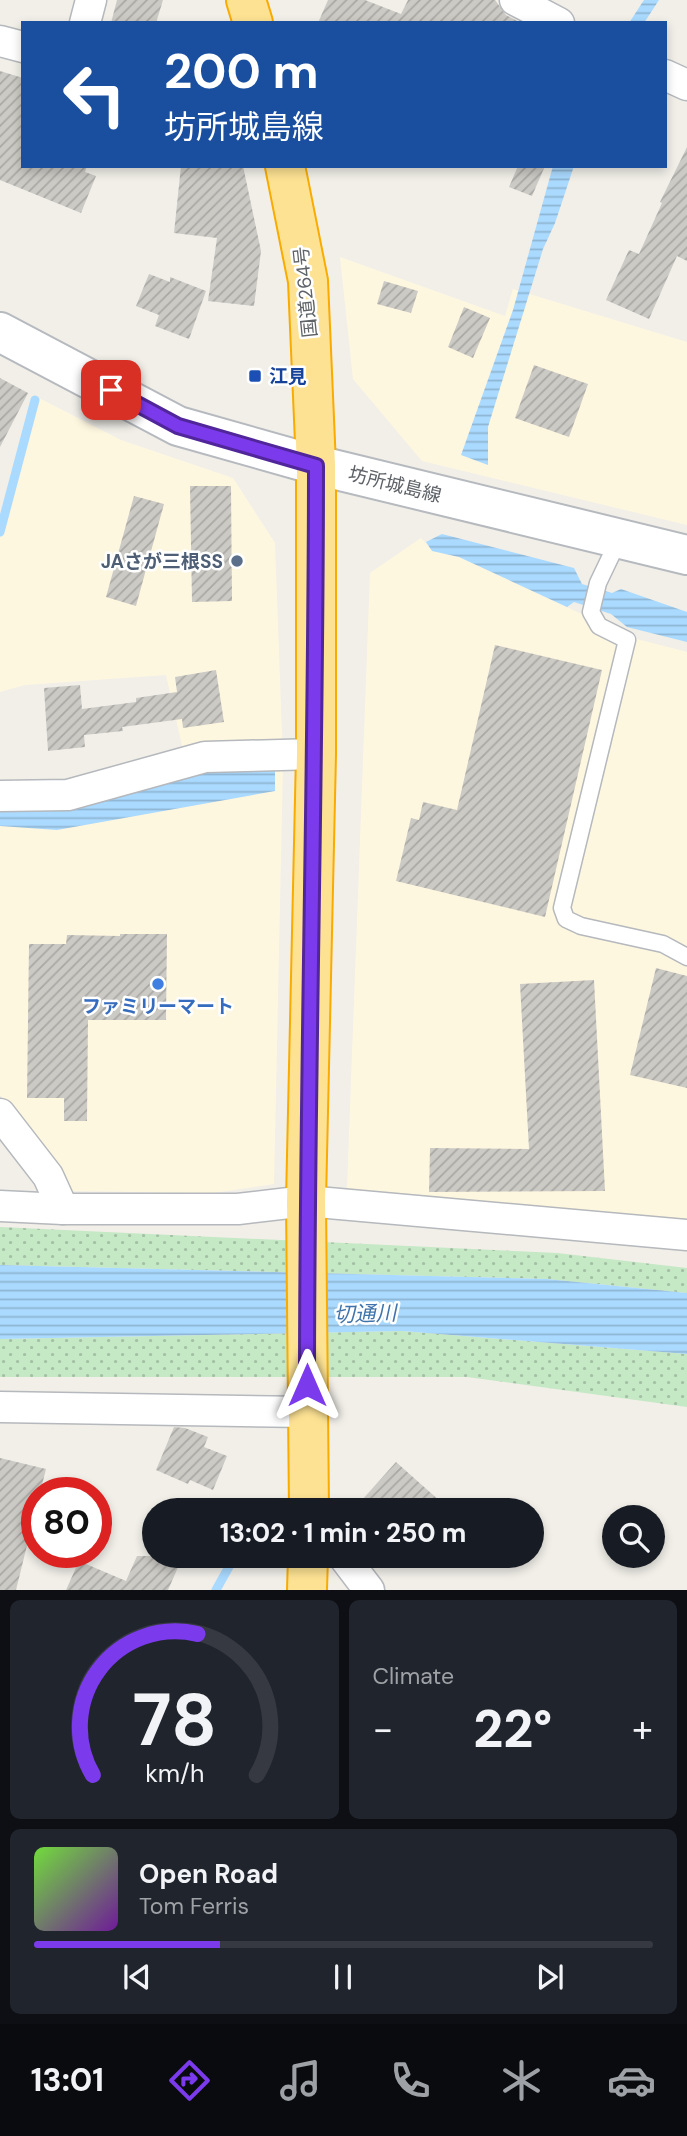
<!DOCTYPE html>
<html lang="en">
<head>
<meta charset="utf-8">
<style>
  :root { --surface:#171b24; --page:#20242c; --text:#f1f3f6; --muted:#9ea1a6; --line:#363941; --accent:#7c3aed }
  body { margin:0; font-family:"DM Sans","Noto Sans JP",sans-serif; background:var(--page); color:var(--text); height:100vh; display:flex; flex-direction:column; font-size:26px; white-space:nowrap }
  * { box-sizing:border-box; margin:0 }
  p { font-size:23px; color:var(--muted) }
  .icon { flex:none; width:38px; height:38px; fill:none; stroke:currentColor; stroke-width:2; stroke-linecap:round; stroke-linejoin:round }
  .map { position:relative; height:1590px; overflow:hidden }
  .drawer { display:flex; flex-direction:column; gap:10px; padding:10px; background:#0d0f14; flex:1 }
  .drawer>* { flex:none }
  .top-card { position:absolute; left:21px; top:21px; width:646px; height:147px; border-radius:0px; box-shadow:0 4px 10px #0003; background:#1a4fa0; color:#fff; overflow:hidden }
  .buttons { position:absolute; left:602px; top:1505px; display:grid; gap:14px }
  .buttons a { display:grid; place-items:center; width:63px; height:63px; border-radius:50%; background:var(--surface); box-shadow:0 4px 10px #0003; font-size:35px }
  .speed { position:absolute; left:21px; top:1477px; display:flex; gap:14px; font-size:35px; font-weight:700; text-align:center }
  .speed>* { display:grid; place-content:center; width:91px; height:91px; border-radius:50%; background:var(--surface); box-shadow:0 4px 10px #0003; line-height:1 }
  .speed .limit { border:10px solid #d22; background:#fff; color:#111 }
  .pin { position:absolute; display:grid; place-items:center; width:60px; height:60px; color:#fff; margin:-30px; border-radius:14px; box-shadow:0 4px 10px #0006 }
  .me { position:absolute; width:77px; margin:-38px; rotate:0deg; stroke-linejoin:round; filter:drop-shadow(0 0 5px #0008) }
  .turn { display:flex; align-items:center; gap:24px; height:147px; padding:0 28px; font-size:32px }
  .turn .icon { width:91px; height:91px; stroke-width:2.5 }
  .turn b { display:block; font-size:49px; line-height:60px }
  .big { font-size:52px; font-weight:800; line-height:1.1 }
  .drawer .card { flex:1; display:flex; flex-direction:column; justify-content:center; gap:10px; min-width:0; padding:0 24px; border-radius:10px; background:var(--page) }
  .drawer .dial { align-items:center; gap:0 }
  .dial svg { height:182px; overflow:visible; fill:none; stroke:var(--line); stroke-width:7; stroke-linecap:round; text-anchor:middle }
  .dial text { fill:var(--text); stroke:none }
  .song { display:flex; align-items:center; gap:21px }
  .cover { width:84px; height:84px; border-radius:10px; background:linear-gradient(135deg,hsl(100 70% 55%),hsl(280 70% 35%)) }
  .played { height:7px; border-radius:4px; background:linear-gradient(90deg,var(--accent) 30%,var(--line) 30%) }
  .keys { display:flex; justify-content:space-around; direction:ltr }
  .heat { display:flex; justify-content:space-between; align-items:center; font-size:38px; direction:ltr }
  .drawer .tiles { flex:1; display:grid; gap:10px; grid-template-columns:1fr 1fr }
  .card:last-child { grid-column:span 2 }
  .trip { position:absolute; left:142px; top:1498px; width:402px; height:70px; border-radius:35px; background:var(--surface); box-shadow:0 4px 10px #0003; font-weight:800; line-height:70px; text-align:center }
  .dock { display:flex; height:112px; justify-content:space-around; align-items:center; background:#090b0e; color:var(--muted) }
  .dock .icon { width:49px; height:49px }
  .dock .on { color:var(--accent) }
  .dock b { font-size:32px; color:var(--text) }
  .map>svg:first-child { display:block }
  .commercial { fill:#fef7e0 }
  .grass { fill:url(#grass-dots) }
  .water { fill:url(#water-rules) }
  .lines { fill:none; stroke-linecap:round; stroke-linejoin:round }
  .stream { stroke:#aadaff; stroke-width:9 }
  .building { fill:url(#building-hatch) }
  .lane-casing { stroke:#b5b8bc; stroke-width:19 }
  .street-casing { stroke:#b5b8bc; stroke-width:33 }
  .secondary-casing { stroke:#b6babf; stroke-width:42 }
  .highway-casing { stroke:#f9ab00; stroke-width:42 }
  .lane { stroke:#fff; stroke-width:16 }
  .street { stroke:#fff; stroke-width:30 }
  .secondary { stroke:#fff; stroke-width:38 }
  .highway { stroke:#fde293; stroke-width:38 }
  .route-casing { stroke:#51269a; stroke-width:18 }
  .route { stroke:#7c3aed; stroke-width:12 }
  .transit-dot { fill:#1a4fb4; stroke:#fff; stroke-width:2.5 }
  .service-dot { fill:#5c6f8a; stroke:#fff; stroke-width:2.5 }
  .shop-dot { fill:#3f7fe0; stroke:#fff; stroke-width:2.5 }
  .labels { text-anchor:middle; stroke-width:5; stroke-linejoin:round; paint-order:stroke }
  .street-label { font-size:19px; fill:#5f6368; stroke:#fff }
  .transit-label { font-size:19px; font-weight:bold; fill:#164399; stroke:#fff; text-anchor:start }
  .service-label { font-size:19px; font-weight:bold; fill:#4e5e75; stroke:#fff; text-anchor:end }
  .shop-label { font-size:19px; font-weight:bold; fill:#366cbe; stroke:#fff }
  .water-label { font-size:21px; font-style:italic; fill:#4174aa; stroke:#fff }
</style>
</head>
<body>
<div class="map">
<svg width="687" height="1590" viewBox="0 0 687 1590">
  <defs>
    <pattern id="grass-dots" width="8" height="8" patternUnits="userSpaceOnUse" patternTransform="scale(1.75)"><rect width="8" height="8" fill="#c5e8c5"/><path d="M2 2h.1M6 6h.1" fill="none" stroke="#a3c0a4" stroke-width="1.8" stroke-linecap="round"/></pattern>
    <pattern id="water-rules" width="6" height="5" patternUnits="userSpaceOnUse" patternTransform="scale(1.75)"><rect width="6" height="5" fill="#aadaff"/><path d="M0 2.5h6" fill="none" stroke="#8eb4d2"/></pattern>
    <pattern id="building-hatch" width="6" height="6" patternUnits="userSpaceOnUse" patternTransform="scale(1.75)"><rect width="6" height="6" fill="#cccac5"/><path d="M-1 1l2-2M0 6l6-6M5 7l2-2" fill="none" stroke="#a9a8a4"/></pattern>
  </defs>
  <rect width="100%" height="100%" fill="#f1efe8"/>
  <g class="commercial">
    <path d="M 340,257 L 505,316 L 513,289 L 687,342 L 687,525 L 422,461 L 353,379 Z"/>
    <path d="M 37,397 L 121,440 L 233,478 L 275,543 L 283,763 L 274,1184 L 213,1193 L 71,1191 L 0,1095 L 0,806 L 188,772 L 166,675 L 25,685 L 0,692 L 0,538 Z"/>
    <path d="M 421,538 L 433,551 L 459,557 L 633,638 L 687,652 L 687,1219 L 407,1198 L 347,1188 L 370,573 Z"/>
  </g>
  <g class="grass">
    <path d="M 0,1227 L 557,1253 L 687,1268 L 687,1293 L 547,1279 L 0,1265 Z"/>
    <path d="M 402,1331 L 687,1354 L 687,1407 L 467,1377 L 0,1377 L 0,1339 Z"/>
  </g>
  <g class="water">
    <path d="M 644,0 L 659,0 L 644,23 L 629,23 Z"/>
    <path d="M 553,166 L 574,166 L 555,223 L 543,249 L 488,427 L 488,465 L 461,455 L 513,310 Z"/>
    <path d="M 442,534 L 574,568 L 582,584 L 612,593 L 621,589 L 687,612 L 687,642 L 627,627 L 611,614 L 574,602 L 567,607 L 459,557 L 432,551 L 426,542 Z"/>
    <path d="M 275,771 L 275,791 L 57,830 L 0,826 L 0,806 L 188,772 Z"/>
    <path d="M 0,1265 L 547,1279 L 687,1293 L 687,1354 L 402,1331 L 0,1339 Z"/>
  </g>
  <g class="lines">
    <g class="stream">
      <path d="M 0,532 L 35,400"/>
      <path d="M 216,1590 L 235,1556"/>
    </g>
  </g>
  <g class="building">
    <path d="M 117,0 L 163,0 L 156,23 L 111,23 Z"/>
    <path d="M 328,0 L 365,0 L 401,14 L 408,0 L 495,0 L 506,15 L 521,23 L 318,23 Z"/>
    <path d="M 0,71 L 23,78 L 23,166 L 87,166 L 85,172 L 96,176 L 81,213 L 0,180 Z"/>
    <path d="M 687,147 L 687,261 L 677,256 L 649,319 L 606,300 L 629,250 L 639,254 L 662,203 L 660,202 Z"/>
    <path d="M 181,166 L 243,166 L 261,251 L 254,306 L 208,301 L 217,238 L 174,233 Z"/>
    <path d="M 518,166 L 545,166 L 532,196 L 509,187 Z"/>
    <path d="M 149,274 L 170,282 L 170,277 L 206,291 L 189,339 L 155,326 L 159,315 L 136,306 Z"/>
    <path d="M 384,281 L 418,291 L 411,313 L 377,304 Z"/>
    <path d="M 464,307 L 490,318 L 473,358 L 448,347 Z"/>
    <path d="M 534,365 L 588,384 L 569,437 L 515,418 Z"/>
    <path d="M 0,378 L 28,393 L 0,447 Z"/>
    <path d="M 190,486 L 231,486 L 232,601 L 192,602 Z"/>
    <path d="M 134,496 L 164,504 L 136,606 L 106,597 Z"/>
    <path d="M 495,645 L 602,670 L 545,917 L 396,881 L 411,818 L 419,820 L 423,802 L 457,810 Z"/>
    <path d="M 216,670 L 224,722 L 183,728 L 182,719 L 122,727 L 123,731 L 84,735 L 85,747 L 48,751 L 44,688 L 80,685 L 82,709 L 136,702 L 136,698 L 177,692 L 175,677 Z"/>
    <path d="M 120,934 L 167,934 L 166,1020 L 88,1020 L 87,1121 L 64,1121 L 64,1098 L 27,1098 L 29,944 L 66,944 L 67,935 L 120,936 Z"/>
    <path d="M 656,968 L 687,976 L 687,1088 L 630,1075 Z"/>
    <path d="M 594,980 L 605,1191 L 429,1192 L 430,1148 L 529,1149 L 520,984 Z"/>
    <path d="M 174,1427 L 185,1428 L 208,1437 L 204,1447 L 227,1456 L 213,1490 L 190,1480 L 188,1484 L 156,1470 Z"/>
    <path d="M 0,1458 L 46,1469 L 40,1493 L 37,1493 L 37,1505 L 16,1590 L 0,1590 Z"/>
    <path d="M 396,1462 L 450,1510 L 353,1510 Z"/>
    <path d="M 137,1556 L 183,1556 L 168,1590 L 66,1590 L 79,1561 L 126,1581 Z"/>
  </g>
  <g class="lines">
    <g class="lane-casing">
      <path id="lane" d="M 619,539 L 598,583 L 591,612 L 599,626 L 627,640 L 562,908 L 566,919 L 581,926 L 663,944 L 687,957"/>
    </g>
    <g class="street-casing">
      <g id="street">
        <path d="M 515,0 L 559,23"/>
        <path d="M 85,23 L 91,0"/>
        <path d="M 0,41 L 23,47"/>
        <path d="M 665,75 L 687,85"/>
        <path d="M 0,796 L 68,795 L 205,757 L 316,754"/>
        <path d="M 0,1114 L 48,1176 L 63,1209"/>
        <path d="M 0,1206 L 63,1209 L 238,1209 L 306,1201 L 687,1235"/>
        <path d="M 0,1407 L 307,1412"/>
        <path d="M 343,1556 L 369,1590"/>
      </g>
    </g>
    <g class="secondary-casing">
      <path id="secondary" d="M 0,332 L 178,426 L 316,465 L 687,555"/>
    </g>
    <g class="highway-casing">
      <g id="highway">
        <path d="M 246,0 L 253,23"/>
        <path d="M 285,166 L 308,281 L 316,465 L 316,754 L 306,1201 L 309,1510"/>
        <path d="M 307,1590 L 308,1556"/>
      </g>
    </g>
    <use href="#lane" class="lane"/>
    <use href="#street" class="street"/>
    <use href="#secondary" class="secondary"/>
    <use href="#highway" class="highway"/>
  </g>
  <g class="lines">
    <g class="route-casing">
      <path id="route" d="M 111,390 L 178,426 L 316,466 C 316,772 307,1078 307,1385"/>
    </g>
    <use href="#route" class="route"/>
  </g>
  <rect class="transit-dot" x="248" y="369" width="14" height="14" rx="3.5"/>
  <circle class="service-dot" cx="237" cy="561" r="7"/>
  <circle class="shop-dot" cx="158" cy="984" r="7"/>
  <g class="labels">
    <g class="street-label">
      <text transform="translate(305 292) rotate(-96)" y="7">国道264号</text>
      <text transform="translate(395 484) rotate(14)" y="7">坊所城島線</text>
    </g>
    <g class="transit-label">
      <text x="269" y="383">江見</text>
    </g>
    <g class="service-label">
      <text x="223" y="568">JAさが三根SS</text>
    </g>
    <g class="shop-label">
      <text x="158" y="1013">ファミリーマート</text>
    </g>
    <g class="water-label">
      <text transform="translate(365 1314) rotate(-2)" y="7">切通川</text>
    </g>
  </g>
</svg>
<div class="buttons">
<a><svg class="icon" aria-label="search" viewBox="0 0 24 24"><circle cx="10" cy="10" r="6"/><path d="M15 15l6 6"/></svg></a>
</div>
<div class="speed"><div class="limit">80</div></div>
<div class="pin" style="left:111px;top:390px;background:#d93025"><svg class="icon" aria-label="arrive" viewBox="0 0 24 24"><path d="M6 21V4h12l-3 4 3 4H6"/></svg></div>
<svg class="me" style="left:307px;top:1385px" viewBox="-20 -20 40 40"><path d="M0-17L14 15 0 8-14 15z" fill="#7c3aed" stroke="#fff" stroke-width="4"/></svg>
<div class="trip">13:02 · 1 min · 250 m</div>
<div class="top-card">
<div class="turn"><svg class="icon" aria-label="left" viewBox="0 0 24 24"><path d="M17 20v-9H6M10 6l-5 5 5 5"/></svg><div><b>200 m</b>坊所城島線</div></div>
</div>
</div>
<section class="drawer">
<div class="tiles">
<div class="card dial"><svg viewBox="0 0 100 80">
<path d="M14 69A42 42 0 1 1 86 69"/>
<path d="M14 69A42 42 0 0 1 60 7" stroke="#7c3aed"/>
<text x="50" y="56" font-size="32" font-weight="700">78</text>
<text x="50" y="72" font-size="11">km/h</text>
</svg></div>
<div class="card"><p>Climate</p>
<div class="heat"><a>−</a><b class="big">22°</b><a>+</a></div>
</div>
<div class="card">
<div class="song"><i class="cover"></i><div><b>Open Road</b><p>Tom Ferris</p></div></div>
<div class="played"></div>
<div class="keys"><svg class="icon" aria-label="previous" viewBox="0 0 24 24"><path d="M18 5L8 12l10 7zM5 5v14"/></svg><svg class="icon" aria-label="pause" viewBox="0 0 24 24"><path d="M8 5v14M16 5v14"/></svg><svg class="icon" aria-label="next" viewBox="0 0 24 24"><path d="M6 5l10 7-10 7zM19 5v14"/></svg></div>
</div>
</div>
</section>
<nav class="dock">
<b>13:01</b>
<svg class="icon on" aria-label="directions" viewBox="0 0 24 24"><path d="M12 3l9 9-9 9-9-9zM9 14v-3h6M13 9l2 2-2 2"/></svg>
<svg class="icon" aria-label="music" viewBox="0 0 24 24"><path d="M9 18V5l10-2v13"/><circle cx="6" cy="18" r="3"/><circle cx="16" cy="16" r="3"/></svg>
<svg class="icon" aria-label="phone" viewBox="0 0 24 24"><path d="M5 4h4l2 5-3 2q2 4 5 5l2-3 5 2v4C11 20 4 13 5 4z"/></svg>
<svg class="icon" aria-label="climate" viewBox="0 0 24 24"><path d="M12 3v18M4 7l16 10M4 17L20 7"/></svg>
<svg class="icon" aria-label="car" viewBox="0 0 24 24"><path d="M5 17H2v-5l4-1 3-4h7l3 4 3 1v5h-3M9 17h6M6 11h13"/><circle cx="7" cy="17" r="2"/><circle cx="17" cy="17" r="2"/></svg>
</nav>
</body>
</html>
